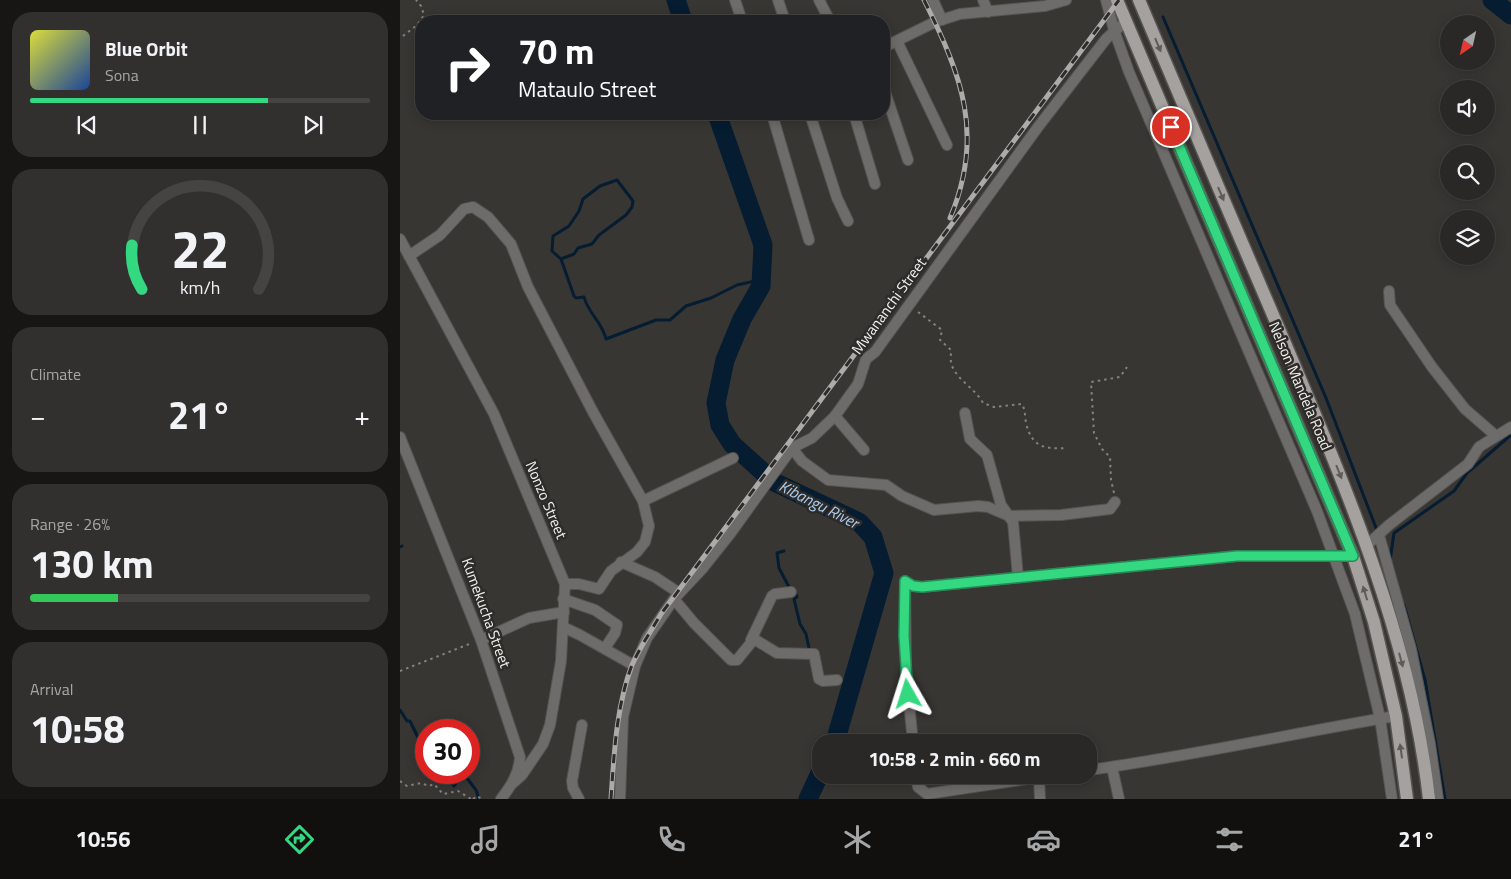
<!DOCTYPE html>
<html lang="en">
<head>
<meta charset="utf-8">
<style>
  :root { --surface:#2a2826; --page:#32302e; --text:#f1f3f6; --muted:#a5a6a7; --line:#464443; --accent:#34d881 }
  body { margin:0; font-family:"Titillium Web",sans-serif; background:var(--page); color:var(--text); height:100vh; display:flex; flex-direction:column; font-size:19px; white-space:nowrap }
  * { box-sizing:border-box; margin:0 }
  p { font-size:16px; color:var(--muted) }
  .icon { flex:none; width:28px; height:28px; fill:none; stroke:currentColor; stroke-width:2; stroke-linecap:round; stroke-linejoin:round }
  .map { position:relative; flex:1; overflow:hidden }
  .sheet { display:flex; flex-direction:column; gap:12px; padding:12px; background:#171615; width:400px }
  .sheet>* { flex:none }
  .top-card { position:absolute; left:15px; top:15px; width:475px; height:105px; border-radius:20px; box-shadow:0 2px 12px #0003,0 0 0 1px var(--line); background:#202124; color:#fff; overflow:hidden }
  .needle { width:32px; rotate:214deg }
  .controls { position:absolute; left:1040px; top:15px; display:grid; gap:10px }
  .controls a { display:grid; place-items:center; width:55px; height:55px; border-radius:50%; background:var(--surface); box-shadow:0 2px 12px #0003,0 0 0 1px var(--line); font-size:25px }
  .speed { position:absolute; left:15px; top:719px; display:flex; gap:10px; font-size:25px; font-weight:700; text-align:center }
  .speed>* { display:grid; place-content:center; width:65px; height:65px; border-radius:50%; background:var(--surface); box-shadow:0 2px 12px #0003,0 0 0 1px var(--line); line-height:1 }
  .speed .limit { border:8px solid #d22; background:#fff; color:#111 }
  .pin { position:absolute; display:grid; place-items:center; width:42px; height:42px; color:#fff; margin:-21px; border:2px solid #fff; border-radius:50%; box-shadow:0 1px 5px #0007 }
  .me { position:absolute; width:55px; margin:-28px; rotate:354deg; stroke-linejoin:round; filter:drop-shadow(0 0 4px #0008) }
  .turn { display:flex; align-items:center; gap:18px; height:105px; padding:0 20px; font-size:22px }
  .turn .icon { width:65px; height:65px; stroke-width:2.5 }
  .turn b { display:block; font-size:35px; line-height:42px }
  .big { font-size:38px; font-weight:700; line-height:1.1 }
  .sheet .card { flex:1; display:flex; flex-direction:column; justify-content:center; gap:8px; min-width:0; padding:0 18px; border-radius:20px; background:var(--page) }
  .sheet .dial { align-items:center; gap:0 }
  .dial svg { height:130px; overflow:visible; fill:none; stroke:var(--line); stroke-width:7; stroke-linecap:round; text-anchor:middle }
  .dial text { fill:var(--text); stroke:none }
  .song { display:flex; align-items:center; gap:15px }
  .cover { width:60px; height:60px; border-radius:8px; background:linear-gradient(135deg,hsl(60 70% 55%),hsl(220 70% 35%)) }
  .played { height:5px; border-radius:2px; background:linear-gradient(90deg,var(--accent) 70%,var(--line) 70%) }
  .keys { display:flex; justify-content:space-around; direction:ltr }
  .heat { display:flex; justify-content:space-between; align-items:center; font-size:28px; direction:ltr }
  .charge { height:8px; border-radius:4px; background:linear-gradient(90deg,#34c759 26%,var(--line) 0) }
  .trip { position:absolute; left:412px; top:734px; width:285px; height:50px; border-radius:20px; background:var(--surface); box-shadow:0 2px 12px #0003,0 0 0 1px var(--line); font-weight:700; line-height:50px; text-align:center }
  .tabs { display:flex; height:80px; justify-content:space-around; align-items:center; background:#11100f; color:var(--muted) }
  .tabs .icon { width:35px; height:35px }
  .tabs .selected { color:var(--accent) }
  .tabs b { font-size:22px; color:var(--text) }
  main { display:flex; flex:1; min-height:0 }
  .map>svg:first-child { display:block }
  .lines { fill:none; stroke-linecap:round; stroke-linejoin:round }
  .stream { stroke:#051c31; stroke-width:3 }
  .river { stroke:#051c31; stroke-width:19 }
  .minor-casing { stroke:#565451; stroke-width:12 }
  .major-casing { stroke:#565451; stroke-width:15 }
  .path { stroke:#848380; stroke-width:2; stroke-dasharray:2.5 4; stroke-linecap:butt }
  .minor { stroke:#6e6c6b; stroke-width:10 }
  .major { stroke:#a5a19f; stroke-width:12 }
  .rail-casing { stroke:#adaba9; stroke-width:5 }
  .rail { stroke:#2e2c29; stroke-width:3; stroke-dasharray:9; stroke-linecap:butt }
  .oneway { fill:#5e5b58 }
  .route-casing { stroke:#228c54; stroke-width:12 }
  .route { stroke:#34d881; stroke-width:9 }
  .labels { text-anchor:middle; stroke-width:5; stroke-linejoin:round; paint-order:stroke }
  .street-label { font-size:15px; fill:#f2f1ef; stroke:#2e2c29 }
  .water-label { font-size:16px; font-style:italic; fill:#accef2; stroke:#2e2c29 }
</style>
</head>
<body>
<main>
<section class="sheet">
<div class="card">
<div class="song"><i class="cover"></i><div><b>Blue Orbit</b><p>Sona</p></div></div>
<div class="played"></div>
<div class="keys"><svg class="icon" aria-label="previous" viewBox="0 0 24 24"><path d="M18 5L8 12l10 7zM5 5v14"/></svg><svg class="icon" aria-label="pause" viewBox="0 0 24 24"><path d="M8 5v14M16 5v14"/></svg><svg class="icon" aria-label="next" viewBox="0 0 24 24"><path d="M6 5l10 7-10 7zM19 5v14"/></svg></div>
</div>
<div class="card dial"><svg viewBox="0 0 100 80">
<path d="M14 69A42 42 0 1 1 86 69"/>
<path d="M14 69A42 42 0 0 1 8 42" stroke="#34d881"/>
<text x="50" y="56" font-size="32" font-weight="700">22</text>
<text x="50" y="72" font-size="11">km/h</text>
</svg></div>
<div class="card"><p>Climate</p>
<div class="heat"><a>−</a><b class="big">21°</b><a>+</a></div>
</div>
<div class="card"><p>Range · 26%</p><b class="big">130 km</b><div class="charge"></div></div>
<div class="card"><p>Arrival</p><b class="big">10:58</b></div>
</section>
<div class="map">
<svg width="1111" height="799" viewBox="0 0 1111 799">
  <rect width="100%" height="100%" fill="#383633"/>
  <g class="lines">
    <g class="stream">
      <path d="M 763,17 L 926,398 L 978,533"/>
      <path d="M 161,259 L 152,251 L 153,236 L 169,226 L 179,211 L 183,199 L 200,186 L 217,180 L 233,201 L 232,207 L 226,215 L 199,235 L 192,244 L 178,248 L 174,254 L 161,259 L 174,296 L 176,298 L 184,297 C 188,313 202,322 206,339 L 256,320 L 270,320 L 286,306 L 311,298 L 337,285 L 355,281 L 361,286"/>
      <path d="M 0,547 L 2,546"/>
      <path d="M 384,551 L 377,553 L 379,568 L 390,589"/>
      <path d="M 990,561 L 994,533 L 1054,491 L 1067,473 L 1111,435"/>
      <path d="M 395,592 L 397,597 L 394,599 L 400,624 L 406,634 L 410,653"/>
      <path d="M 1004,605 L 1025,680 L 1045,799"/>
      <path d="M 0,710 L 7,721 L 10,721 L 26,754"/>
      <path d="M 43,772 L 54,786 L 63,773 L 76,790 L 79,799"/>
    </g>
    <g class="river">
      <path d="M 276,0 L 283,21"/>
      <path d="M 1092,0 L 1111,15"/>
      <path d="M 317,114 L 363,245 L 361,286 L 342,319 L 325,360 L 316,403 L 320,425 L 332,444 L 374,482 L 459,522 L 473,537 L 484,573 L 435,742"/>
      <path d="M 408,799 L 421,771"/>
    </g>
    <g class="minor-casing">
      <g id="minor">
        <path d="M 335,0 L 342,21"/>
        <path d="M 378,0 L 385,21"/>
        <path d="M 419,0 L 430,21"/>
        <path d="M 533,0 L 542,20"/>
        <path d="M 583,0 L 588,12"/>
        <path d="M 706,0 L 714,30 L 729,72 L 917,511 L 955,614 L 980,718 L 992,799"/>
        <path d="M 497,41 L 547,145"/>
        <path d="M 484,47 L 535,22 L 560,14 L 645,6 L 666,0"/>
        <path d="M 484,89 L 508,160"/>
        <path d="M 372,114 L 409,240"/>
        <path d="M 410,114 L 437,198 L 448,221"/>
        <path d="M 454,114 L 475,184"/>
        <path d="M 0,239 L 94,414 L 165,584 L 161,661 L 150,725 L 143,744 L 122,775 L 113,783"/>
        <path d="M 9,256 L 40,235 L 64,209 L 73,207 L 88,217 L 111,244 L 128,287 L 193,412 L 243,501 L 249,526 L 245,542 L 237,552 L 211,571 L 199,589 L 179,584 L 165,584"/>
        <path d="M 989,291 L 990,305 L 1032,367 L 1065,409 L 1095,435"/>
        <path d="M 565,413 L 570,439 L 587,455 L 601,505 L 613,522 L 618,577"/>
        <path d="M 435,416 L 464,450"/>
        <path d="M 0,437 L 81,640 L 120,757 C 119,774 111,786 101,799"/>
        <path d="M 392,448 L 402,461 L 428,480 L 486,485 L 502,496 L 534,510 L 578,506 L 588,507 L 609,516 L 661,515 L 710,509 L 715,502"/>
        <path d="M 243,501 L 333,458"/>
        <path d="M 979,535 L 1011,649 L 1030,744 L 1038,799"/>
        <path d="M 966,546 L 989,525 L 1068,464 L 1079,447 L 1111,427"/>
        <path d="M 221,562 L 255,577 L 279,593"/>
        <path d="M 163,599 L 195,610 L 217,625 L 215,633 L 205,648"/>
        <path d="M 274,599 L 294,623 L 331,660 L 337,660 L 354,639 L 377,653 L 414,654 L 419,679 L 423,681 L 437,680"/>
        <path d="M 163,627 L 180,635 L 235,666"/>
        <path d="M 81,640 L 129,618 L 164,612"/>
        <path d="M 351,640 L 372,596 L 375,594 L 391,592"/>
        <path d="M 513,742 L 506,674 L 505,581 L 513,586 L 522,587 L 837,556 L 953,556"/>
        <path d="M 712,767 L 719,799"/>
        <path d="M 689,770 C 792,756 894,733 996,716"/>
        <path d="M 516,775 L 518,787 L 527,794 L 654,775"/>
        <path d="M 639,777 L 640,799"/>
        <path d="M 179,799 L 173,788 L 172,781 L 182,725"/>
        <path d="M 220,799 L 223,717 L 235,666 L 247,638 L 274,599 L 303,568 L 330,534 L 392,448 L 412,438 L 435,416 L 458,384 L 466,359 L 475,352 L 638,127 L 706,39 L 726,21"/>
      </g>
    </g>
    <g class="major-casing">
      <g id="major">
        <path d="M 717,0 L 953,556 L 974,622 L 996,716 L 1007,799"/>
        <path d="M 739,0 C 787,114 836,229 885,343 C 947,490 1011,639 1029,799"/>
      </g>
    </g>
    <g class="path">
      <path d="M 3,36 L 17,25 L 24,15 L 21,6 L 16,0"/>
      <path d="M 518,312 L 542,330 L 540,340 L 551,350 C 551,355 550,361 552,366 C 559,382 575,388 583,403 L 594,407 L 622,404 C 625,409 625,416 626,423 C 632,448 645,449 667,448"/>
      <path d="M 714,493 L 711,480 L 710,457 L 702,449 L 694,433 L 691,382 L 720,377 L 727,367"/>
      <path d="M 0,671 L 72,643"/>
      <path d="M 0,781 L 7,786 L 21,783 L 29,786 L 34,784 L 43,794 L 58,791 L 71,799"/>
      <path d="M 73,799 L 77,796 L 82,799"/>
    </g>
    <use href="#minor" class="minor"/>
    <use href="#major" class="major"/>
    <g class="rail-casing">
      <g id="rail">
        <path d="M 524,0 C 562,76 585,135 550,218"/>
        <path d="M 211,799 C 214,755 216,707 232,665 C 240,647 251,631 261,614 L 719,0"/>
      </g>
    </g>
    <use href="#rail" class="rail"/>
  </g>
  <defs><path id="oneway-solid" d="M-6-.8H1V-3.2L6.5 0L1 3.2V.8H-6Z" transform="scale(1.25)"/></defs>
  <g class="oneway">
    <use href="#oneway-solid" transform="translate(758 45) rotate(67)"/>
    <use href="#oneway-solid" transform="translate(821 194) rotate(67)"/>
    <use href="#oneway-solid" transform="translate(939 472) rotate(68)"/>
    <use href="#oneway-solid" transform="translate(965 593) rotate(-107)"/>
    <use href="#oneway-solid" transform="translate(1001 660) rotate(75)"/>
    <use href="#oneway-solid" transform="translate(1001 751) rotate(-98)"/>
  </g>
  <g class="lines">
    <g class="route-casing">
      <path id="route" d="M 508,694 L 504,636 L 505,581 L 513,586 L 522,587 L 837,556 L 953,556 L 771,127"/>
    </g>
    <use href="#route" class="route"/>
  </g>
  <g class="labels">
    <g class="street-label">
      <text transform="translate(489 306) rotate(-54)" y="5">Mwananchi Street</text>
      <text transform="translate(900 386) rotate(67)" y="5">Nelson Mandela Road</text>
      <text transform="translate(146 500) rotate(67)" y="5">Nonzo Street</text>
      <text transform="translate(86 613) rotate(70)" y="5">Kumekucha Street</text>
    </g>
    <g class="water-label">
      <text transform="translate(419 504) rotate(27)" y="6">Kibangu River</text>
    </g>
  </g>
</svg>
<div class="controls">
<a><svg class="needle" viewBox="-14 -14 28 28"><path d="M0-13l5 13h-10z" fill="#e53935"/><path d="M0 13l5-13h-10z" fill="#a5a6a7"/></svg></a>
<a><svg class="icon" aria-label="sound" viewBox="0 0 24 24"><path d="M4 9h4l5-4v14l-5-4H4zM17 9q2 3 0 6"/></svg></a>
<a><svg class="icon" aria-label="search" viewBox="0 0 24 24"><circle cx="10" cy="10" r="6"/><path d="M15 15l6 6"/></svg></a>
<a><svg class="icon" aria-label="layers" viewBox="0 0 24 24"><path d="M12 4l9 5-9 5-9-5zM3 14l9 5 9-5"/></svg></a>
</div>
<div class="speed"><div class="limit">30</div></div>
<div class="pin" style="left:771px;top:127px;background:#d93025"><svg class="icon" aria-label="arrive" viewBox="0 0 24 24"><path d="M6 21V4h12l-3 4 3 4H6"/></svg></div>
<svg class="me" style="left:508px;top:694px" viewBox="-20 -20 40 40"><path d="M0-17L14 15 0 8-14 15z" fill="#34d881" stroke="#fff" stroke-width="4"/></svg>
<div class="trip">10:58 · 2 min · 660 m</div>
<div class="top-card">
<div class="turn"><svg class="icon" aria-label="right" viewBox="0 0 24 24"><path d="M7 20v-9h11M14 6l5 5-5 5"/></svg><div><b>70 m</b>Mataulo Street</div></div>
</div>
</div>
</main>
<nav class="tabs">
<b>10:56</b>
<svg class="icon selected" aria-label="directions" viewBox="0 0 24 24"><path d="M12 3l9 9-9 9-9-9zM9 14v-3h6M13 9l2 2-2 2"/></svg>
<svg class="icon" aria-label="music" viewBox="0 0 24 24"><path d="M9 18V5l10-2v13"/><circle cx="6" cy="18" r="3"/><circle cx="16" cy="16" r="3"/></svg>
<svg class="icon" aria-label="phone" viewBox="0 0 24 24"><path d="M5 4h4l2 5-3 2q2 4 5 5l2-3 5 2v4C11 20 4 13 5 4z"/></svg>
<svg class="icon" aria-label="climate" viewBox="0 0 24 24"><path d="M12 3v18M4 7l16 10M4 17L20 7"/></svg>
<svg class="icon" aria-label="car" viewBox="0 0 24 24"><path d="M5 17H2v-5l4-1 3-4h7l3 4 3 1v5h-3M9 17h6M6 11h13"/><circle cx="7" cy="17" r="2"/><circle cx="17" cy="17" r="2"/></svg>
<svg class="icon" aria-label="filters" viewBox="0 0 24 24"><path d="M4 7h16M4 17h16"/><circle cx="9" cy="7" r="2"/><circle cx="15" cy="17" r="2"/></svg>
<b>21°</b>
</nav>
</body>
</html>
